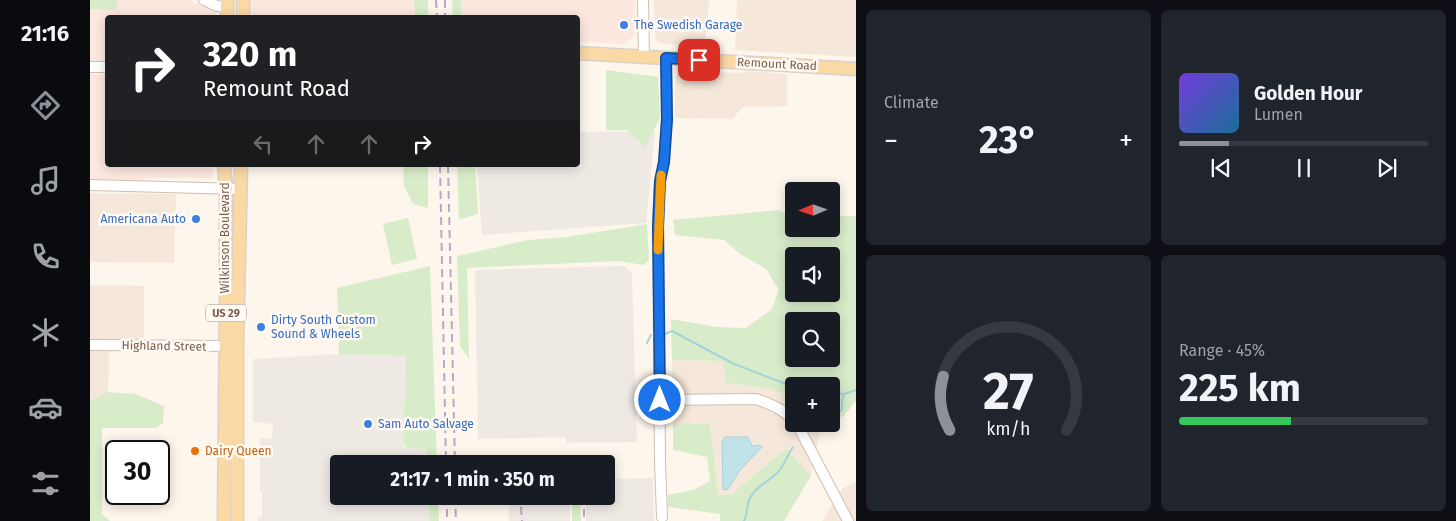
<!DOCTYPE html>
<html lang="en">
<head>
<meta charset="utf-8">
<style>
  :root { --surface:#171b24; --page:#20242c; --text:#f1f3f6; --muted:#9ea1a6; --line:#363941; --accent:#8c9099 }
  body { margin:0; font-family:"Fira Sans",sans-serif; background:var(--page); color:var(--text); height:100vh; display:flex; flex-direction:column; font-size:19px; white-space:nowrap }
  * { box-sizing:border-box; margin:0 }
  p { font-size:16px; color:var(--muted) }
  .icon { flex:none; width:28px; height:28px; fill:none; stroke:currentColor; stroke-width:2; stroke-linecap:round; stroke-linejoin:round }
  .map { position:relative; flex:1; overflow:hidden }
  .details { display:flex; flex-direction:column; gap:10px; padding:10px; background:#0d0f14; width:600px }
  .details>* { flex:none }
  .banner { position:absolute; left:15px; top:15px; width:475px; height:152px; border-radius:5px; box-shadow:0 2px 12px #0003; background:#202124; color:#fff; overflow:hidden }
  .needle { width:32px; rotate:268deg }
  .fabs { position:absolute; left:695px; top:182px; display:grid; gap:10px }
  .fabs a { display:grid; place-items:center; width:55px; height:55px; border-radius:5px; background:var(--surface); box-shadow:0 2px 12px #0003; font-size:25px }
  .speed { position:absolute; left:15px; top:440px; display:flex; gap:10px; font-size:25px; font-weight:700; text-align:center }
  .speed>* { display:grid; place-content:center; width:65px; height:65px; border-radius:50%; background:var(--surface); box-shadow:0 2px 12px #0003; line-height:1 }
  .speed .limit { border:2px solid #111; border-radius:8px; background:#fff; color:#111 }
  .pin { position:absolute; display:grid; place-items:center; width:42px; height:42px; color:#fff; margin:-21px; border-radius:10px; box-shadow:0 2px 8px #0006 }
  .me { position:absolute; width:55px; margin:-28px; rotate:0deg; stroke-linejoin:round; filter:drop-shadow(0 0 4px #0008) }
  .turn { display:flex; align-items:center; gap:18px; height:105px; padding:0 15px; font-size:22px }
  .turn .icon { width:65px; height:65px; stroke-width:2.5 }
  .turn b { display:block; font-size:35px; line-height:42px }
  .lanes { display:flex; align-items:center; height:48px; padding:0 15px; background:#0003; justify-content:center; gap:25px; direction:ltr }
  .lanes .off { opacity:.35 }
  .big { font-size:38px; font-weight:700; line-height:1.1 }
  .details .card { flex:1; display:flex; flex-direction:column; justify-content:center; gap:8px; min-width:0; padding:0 18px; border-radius:8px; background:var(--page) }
  .details .dial { align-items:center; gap:0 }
  .dial svg { height:130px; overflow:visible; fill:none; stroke:var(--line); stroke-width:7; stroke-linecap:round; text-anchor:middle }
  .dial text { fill:var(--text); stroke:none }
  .song { display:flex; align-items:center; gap:15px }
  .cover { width:60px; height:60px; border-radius:8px; background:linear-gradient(135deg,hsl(260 70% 55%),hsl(200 70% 35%)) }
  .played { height:5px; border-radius:2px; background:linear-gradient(90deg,var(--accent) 20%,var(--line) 20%) }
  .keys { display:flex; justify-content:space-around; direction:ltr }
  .heat { display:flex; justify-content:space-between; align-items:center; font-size:28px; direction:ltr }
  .charge { height:8px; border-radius:4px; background:linear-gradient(90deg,#34c759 45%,var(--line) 0) }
  .details .tiles { flex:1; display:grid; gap:10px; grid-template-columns:repeat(2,1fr) }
  .trip { position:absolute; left:240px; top:455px; width:285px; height:50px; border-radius:5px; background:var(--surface); box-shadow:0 2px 12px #0003; font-weight:700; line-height:50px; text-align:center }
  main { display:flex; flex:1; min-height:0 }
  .tabs { display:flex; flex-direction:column; width:90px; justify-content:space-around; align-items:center; background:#090b0e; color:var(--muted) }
  .tabs .icon { width:35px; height:35px }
  .tabs .on { color:var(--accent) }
  .tabs b { font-size:22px; color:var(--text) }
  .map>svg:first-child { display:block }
  .residential { fill:#f5e8da }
  .commercial { fill:#fde8e0 }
  .industrial { fill:#efe9e4 }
  .green { fill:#d8ecc9; fill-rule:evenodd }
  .water { fill:#bfe3e8; stroke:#a5d3da }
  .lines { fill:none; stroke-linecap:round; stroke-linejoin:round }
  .stream { stroke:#a5d3da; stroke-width:2 }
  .minor-casing { stroke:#d1beb0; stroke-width:12 }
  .major-casing { stroke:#dad1cd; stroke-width:15 }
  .minor { stroke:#fff; stroke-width:10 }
  .major { stroke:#fbd9a5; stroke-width:12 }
  .rail { stroke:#b9a8c9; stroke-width:2; stroke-dasharray:8 5; stroke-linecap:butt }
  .route-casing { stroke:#114b97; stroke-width:12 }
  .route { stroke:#1a73e8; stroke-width:9 }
  .slow { stroke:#f59e0b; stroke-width:9 }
  .shop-dot { fill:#3f7fe0; stroke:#fffaf3; stroke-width:2 }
  .food-dot { fill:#e8710a; stroke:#fffaf3; stroke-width:2 }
  .labels { text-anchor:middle; stroke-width:5; stroke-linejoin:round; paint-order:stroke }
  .shield { fill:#fffaf3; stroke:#a28b7f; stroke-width:1 }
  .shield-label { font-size:11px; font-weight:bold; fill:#7a5c4d }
  .shop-label { font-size:12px; fill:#366cbe; stroke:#fffaf3; text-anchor:start }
  .street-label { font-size:12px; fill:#7a5c4d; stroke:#fffaf3 }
  .food-label { font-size:12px; fill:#c56008; stroke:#fffaf3; text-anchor:start }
</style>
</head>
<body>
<main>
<nav class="tabs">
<b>21:16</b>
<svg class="icon on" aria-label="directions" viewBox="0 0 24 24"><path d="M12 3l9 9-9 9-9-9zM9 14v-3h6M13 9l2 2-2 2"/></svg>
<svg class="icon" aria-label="music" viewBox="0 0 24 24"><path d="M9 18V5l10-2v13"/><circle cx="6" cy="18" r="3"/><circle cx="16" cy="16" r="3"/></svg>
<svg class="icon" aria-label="phone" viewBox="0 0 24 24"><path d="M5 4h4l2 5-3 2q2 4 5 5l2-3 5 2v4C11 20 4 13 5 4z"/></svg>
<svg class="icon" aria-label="climate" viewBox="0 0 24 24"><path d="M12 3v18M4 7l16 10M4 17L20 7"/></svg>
<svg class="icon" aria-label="car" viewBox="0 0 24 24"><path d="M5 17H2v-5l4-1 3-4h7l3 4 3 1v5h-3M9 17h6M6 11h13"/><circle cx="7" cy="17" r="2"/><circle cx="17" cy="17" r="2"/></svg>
<svg class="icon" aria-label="filters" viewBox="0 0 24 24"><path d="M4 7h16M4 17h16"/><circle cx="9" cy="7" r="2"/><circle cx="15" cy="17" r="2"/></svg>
</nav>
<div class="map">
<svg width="766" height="521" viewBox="0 0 766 521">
  <rect width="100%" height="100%" fill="#fdf6ec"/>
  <g class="residential">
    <path d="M 564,0 L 619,0 L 615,48 L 571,43 L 567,41 L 565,34 Z"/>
    <path d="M 647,0 L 766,0 L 766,57 L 645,50 Z"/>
    <path d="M 588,71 L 650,73 L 657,71 L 697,74 L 697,106 L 653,107 L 642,119 L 585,118 L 585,83 Z"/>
    <path d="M 0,193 L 86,194 L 84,263 L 0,262 Z"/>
    <path d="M 0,285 L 54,286 L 54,351 L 19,351 L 18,409 L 0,409 Z"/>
    <path d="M 582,360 L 633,361 L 637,383 L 683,389 L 704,398 L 704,424 L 731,425 L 721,476 L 696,448 L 642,494 L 628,495 L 620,424 L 583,423 Z"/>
    <path d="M 766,481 L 766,521 L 732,521 L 752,489 Z"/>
  </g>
  <g class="commercial">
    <path d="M 28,0 L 100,0 L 126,13 L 126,17 L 18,18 L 17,62 L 0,61 L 0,9 L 24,10 L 28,6 Z"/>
    <path d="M 161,0 L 324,0 L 325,17 L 161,18 Z"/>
    <path d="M 371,0 L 545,0 L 545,34 L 535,44 L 488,42 L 488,18 L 371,18 Z"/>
    <path d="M 0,74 L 17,75 L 18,165 L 122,165 L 123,177 L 122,178 L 66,178 L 54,179 L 54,181 L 0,181 Z"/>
  </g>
  <g class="industrial">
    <path d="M 565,131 L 556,223 L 392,235 L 387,165 L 488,165 L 488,132 Z"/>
    <path d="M 534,266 L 542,273 L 547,442 L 476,443 L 476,437 L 388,439 L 385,270 Z"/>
    <path d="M 249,354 L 316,356 L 313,445 L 319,448 L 337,449 L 337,464 L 249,464 L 249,496 L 338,496 L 339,521 L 168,521 L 168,517 L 172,517 L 172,492 L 170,492 L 170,438 L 182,439 L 183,424 L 163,422 L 163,359 Z"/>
    <path d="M 563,478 L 564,521 L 496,521 L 496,496 L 516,496 L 516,479 Z"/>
    <rect x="419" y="496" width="61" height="25"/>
  </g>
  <g class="green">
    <path d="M 0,0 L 28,0 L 28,6 L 24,10 L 0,9 Z"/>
    <path d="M 324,0 L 338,0 L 338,17 L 325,17 Z"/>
    <path d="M 362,0 L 371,0 L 371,17 L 363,17 Z"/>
    <path d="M 516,70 L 568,77 L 570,118 L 555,147 L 537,130 L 516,130 Z"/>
    <path d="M 313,165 L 338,165 L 338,208 L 323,204 L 314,186 Z"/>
    <path d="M 367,165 L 385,165 L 388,214 L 369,220 Z"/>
    <path d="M 689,210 L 700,217 L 704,217 L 704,229 L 741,229 L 741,216 L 766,216 L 766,401 L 753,417 L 747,416 L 741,419 L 741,386 L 704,386 L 704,398 L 683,389 L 636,383 L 633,361 L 582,360 L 581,319 L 626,327 L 656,328 L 681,310 L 689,290 L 676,269 L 650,254 L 634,240 L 585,235 L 583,220 ZM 704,256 L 741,256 L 741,294 L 704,294 ZM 704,321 L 741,321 L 741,359 L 704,359 Z"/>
    <path d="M 318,218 L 327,259 L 302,265 L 293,224 Z"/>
    <path d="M 557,224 L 559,260 L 554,265 L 529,261 L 377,268 L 379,359 L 370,346 L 367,256 L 438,240 L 477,237 Z"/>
    <path d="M 340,266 L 347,464 L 337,464 L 337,449 L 318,448 L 313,443 L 316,356 L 249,354 L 247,288 Z"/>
    <path d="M 15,392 L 46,394 L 74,406 L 73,423 L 66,428 L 12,428 L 12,514 L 20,521 L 0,521 L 0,402 Z"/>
    <path d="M 583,423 L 620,424 L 628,495 L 642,494 L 696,448 L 721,476 L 694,521 L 630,521 L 630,514 L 578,507 L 578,495 L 603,490 L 620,481 L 617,457 L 583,450 Z"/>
    <path d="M 338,496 L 348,496 L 349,521 L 339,521 Z"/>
    <path d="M 482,496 L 490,496 L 491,521 L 482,521 Z"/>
  </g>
  <path class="water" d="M 635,437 L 658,437 L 662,446 L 669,445 L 672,447 L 650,470 L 638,489 L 633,490 L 632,441 Z"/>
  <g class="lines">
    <g class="stream">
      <path d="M 575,334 L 582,331 L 644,364 L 704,387"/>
      <path d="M 557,343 L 561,335"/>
      <path d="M 741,392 L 754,394 L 766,390"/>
      <path d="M 741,415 L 752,410 L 752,400 L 754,394"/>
      <path d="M 654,521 C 658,513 656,505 660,498 C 666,486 680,481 689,471 C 694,465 698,454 703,447"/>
    </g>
    <g class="minor-casing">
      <g id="minor">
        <path d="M 114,0 L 127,6 L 137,7"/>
        <path d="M 553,0 L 554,57"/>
        <path d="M 0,67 L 18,67"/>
        <path d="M 0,185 L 149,189"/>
        <path d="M 0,345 L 141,346"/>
        <path d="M 570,400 L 666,399 C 681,404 693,409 704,421"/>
        <path d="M 707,424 L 758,521"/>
        <path d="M 572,517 L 570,462 L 568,227 L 570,181 L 574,162 L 577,119 L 576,58"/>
      </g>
    </g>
    <g class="major-casing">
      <g id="major">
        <path d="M 137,18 L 137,0"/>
        <path d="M 153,18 L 153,0"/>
        <path d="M 488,53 L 766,69"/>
        <path d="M 134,521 L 136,297 L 136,189 L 134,165"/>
        <path d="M 147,521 L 147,346 L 151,165"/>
      </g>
    </g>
    <use href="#minor" class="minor"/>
    <use href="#major" class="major"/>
    <g class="rail">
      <path d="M 346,0 L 347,18"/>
      <path d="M 355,0 L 355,18"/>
      <path d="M 350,165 L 356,464"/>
      <path d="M 358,165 L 365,464"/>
      <path d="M 357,496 L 357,521"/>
      <path d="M 365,496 L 366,521"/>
      <path d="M 494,496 L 494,521"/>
      <path d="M 431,507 L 432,521"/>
    </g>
  </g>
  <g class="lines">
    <g class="route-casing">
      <path id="route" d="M 570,400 L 568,227 L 570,181 L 574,162 L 577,119 L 576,58 L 609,60"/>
    </g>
    <use href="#route" class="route"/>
    <path class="slow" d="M 568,250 L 571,175"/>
  </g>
  <g class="shop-dot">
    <circle cx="534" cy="25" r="5"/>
    <circle cx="106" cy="219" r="5"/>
    <circle cx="171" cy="327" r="5"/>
    <circle cx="278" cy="424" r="5"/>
  </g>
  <circle class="food-dot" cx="105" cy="451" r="5"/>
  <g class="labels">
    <rect class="shield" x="116" y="304.5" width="40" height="17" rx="4"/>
    <g class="shield-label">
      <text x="136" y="317">US 29</text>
    </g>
    <g class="shop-label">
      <text x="544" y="29">The Swedish Garage</text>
      <text x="96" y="223" text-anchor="end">Americana Auto</text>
      <text x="181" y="324">Dirty South Custom<tspan x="181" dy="14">Sound &amp; Wheels</tspan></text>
      <text x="288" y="428">Sam Auto Salvage</text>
    </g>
    <g class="street-label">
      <text transform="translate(687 64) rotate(3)" y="4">Remount Road</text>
      <text transform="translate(135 238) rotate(-90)" y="4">Wilkinson Boulevard</text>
      <text transform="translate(74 346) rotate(1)" y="4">Highland Street</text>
    </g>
    <g class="food-label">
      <text x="115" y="455">Dairy Queen</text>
    </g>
  </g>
</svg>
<div class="fabs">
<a><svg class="needle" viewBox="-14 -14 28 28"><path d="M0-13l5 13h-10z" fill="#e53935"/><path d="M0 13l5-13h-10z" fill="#9ea1a6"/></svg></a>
<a><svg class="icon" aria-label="sound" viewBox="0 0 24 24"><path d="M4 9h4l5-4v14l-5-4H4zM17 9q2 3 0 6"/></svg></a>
<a><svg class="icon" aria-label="search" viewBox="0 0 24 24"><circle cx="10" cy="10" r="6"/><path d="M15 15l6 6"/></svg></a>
<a>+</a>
</div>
<div class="speed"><div class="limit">30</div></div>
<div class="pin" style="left:609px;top:60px;background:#d93025"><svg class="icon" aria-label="arrive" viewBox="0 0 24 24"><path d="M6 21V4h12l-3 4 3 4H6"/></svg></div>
<svg class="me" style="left:570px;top:400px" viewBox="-20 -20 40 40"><circle r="17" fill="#1a73e8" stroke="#fff" stroke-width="3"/><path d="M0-11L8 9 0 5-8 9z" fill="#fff"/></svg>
<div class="trip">21:17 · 1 min · 350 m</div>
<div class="banner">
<div class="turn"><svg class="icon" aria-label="right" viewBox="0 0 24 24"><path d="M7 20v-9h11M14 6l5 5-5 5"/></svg><div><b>320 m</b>Remount Road</div></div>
<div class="lanes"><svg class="icon off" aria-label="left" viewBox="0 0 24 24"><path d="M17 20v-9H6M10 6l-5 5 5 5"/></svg><svg class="icon off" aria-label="ahead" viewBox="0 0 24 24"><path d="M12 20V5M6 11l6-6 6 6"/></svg><svg class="icon off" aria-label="ahead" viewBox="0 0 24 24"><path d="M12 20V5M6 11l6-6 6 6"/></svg><svg class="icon" aria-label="right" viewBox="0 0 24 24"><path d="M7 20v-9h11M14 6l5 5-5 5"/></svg></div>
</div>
</div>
<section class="details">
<div class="tiles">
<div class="card"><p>Climate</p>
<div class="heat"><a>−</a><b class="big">23°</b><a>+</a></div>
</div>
<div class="card">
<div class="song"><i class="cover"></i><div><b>Golden Hour</b><p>Lumen</p></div></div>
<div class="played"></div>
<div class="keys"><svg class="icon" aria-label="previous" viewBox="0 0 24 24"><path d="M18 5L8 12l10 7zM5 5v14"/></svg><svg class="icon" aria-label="pause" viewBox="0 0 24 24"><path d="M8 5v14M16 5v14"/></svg><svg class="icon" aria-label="next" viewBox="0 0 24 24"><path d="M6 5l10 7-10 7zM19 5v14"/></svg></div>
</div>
<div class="card dial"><svg viewBox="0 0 100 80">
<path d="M14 69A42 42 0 1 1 86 69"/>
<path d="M14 69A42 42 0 0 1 10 36" stroke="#8c9099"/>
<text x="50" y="56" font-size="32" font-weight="700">27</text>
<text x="50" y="72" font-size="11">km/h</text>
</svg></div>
<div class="card"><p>Range · 45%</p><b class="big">225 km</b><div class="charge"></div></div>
</div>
</section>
</main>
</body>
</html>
